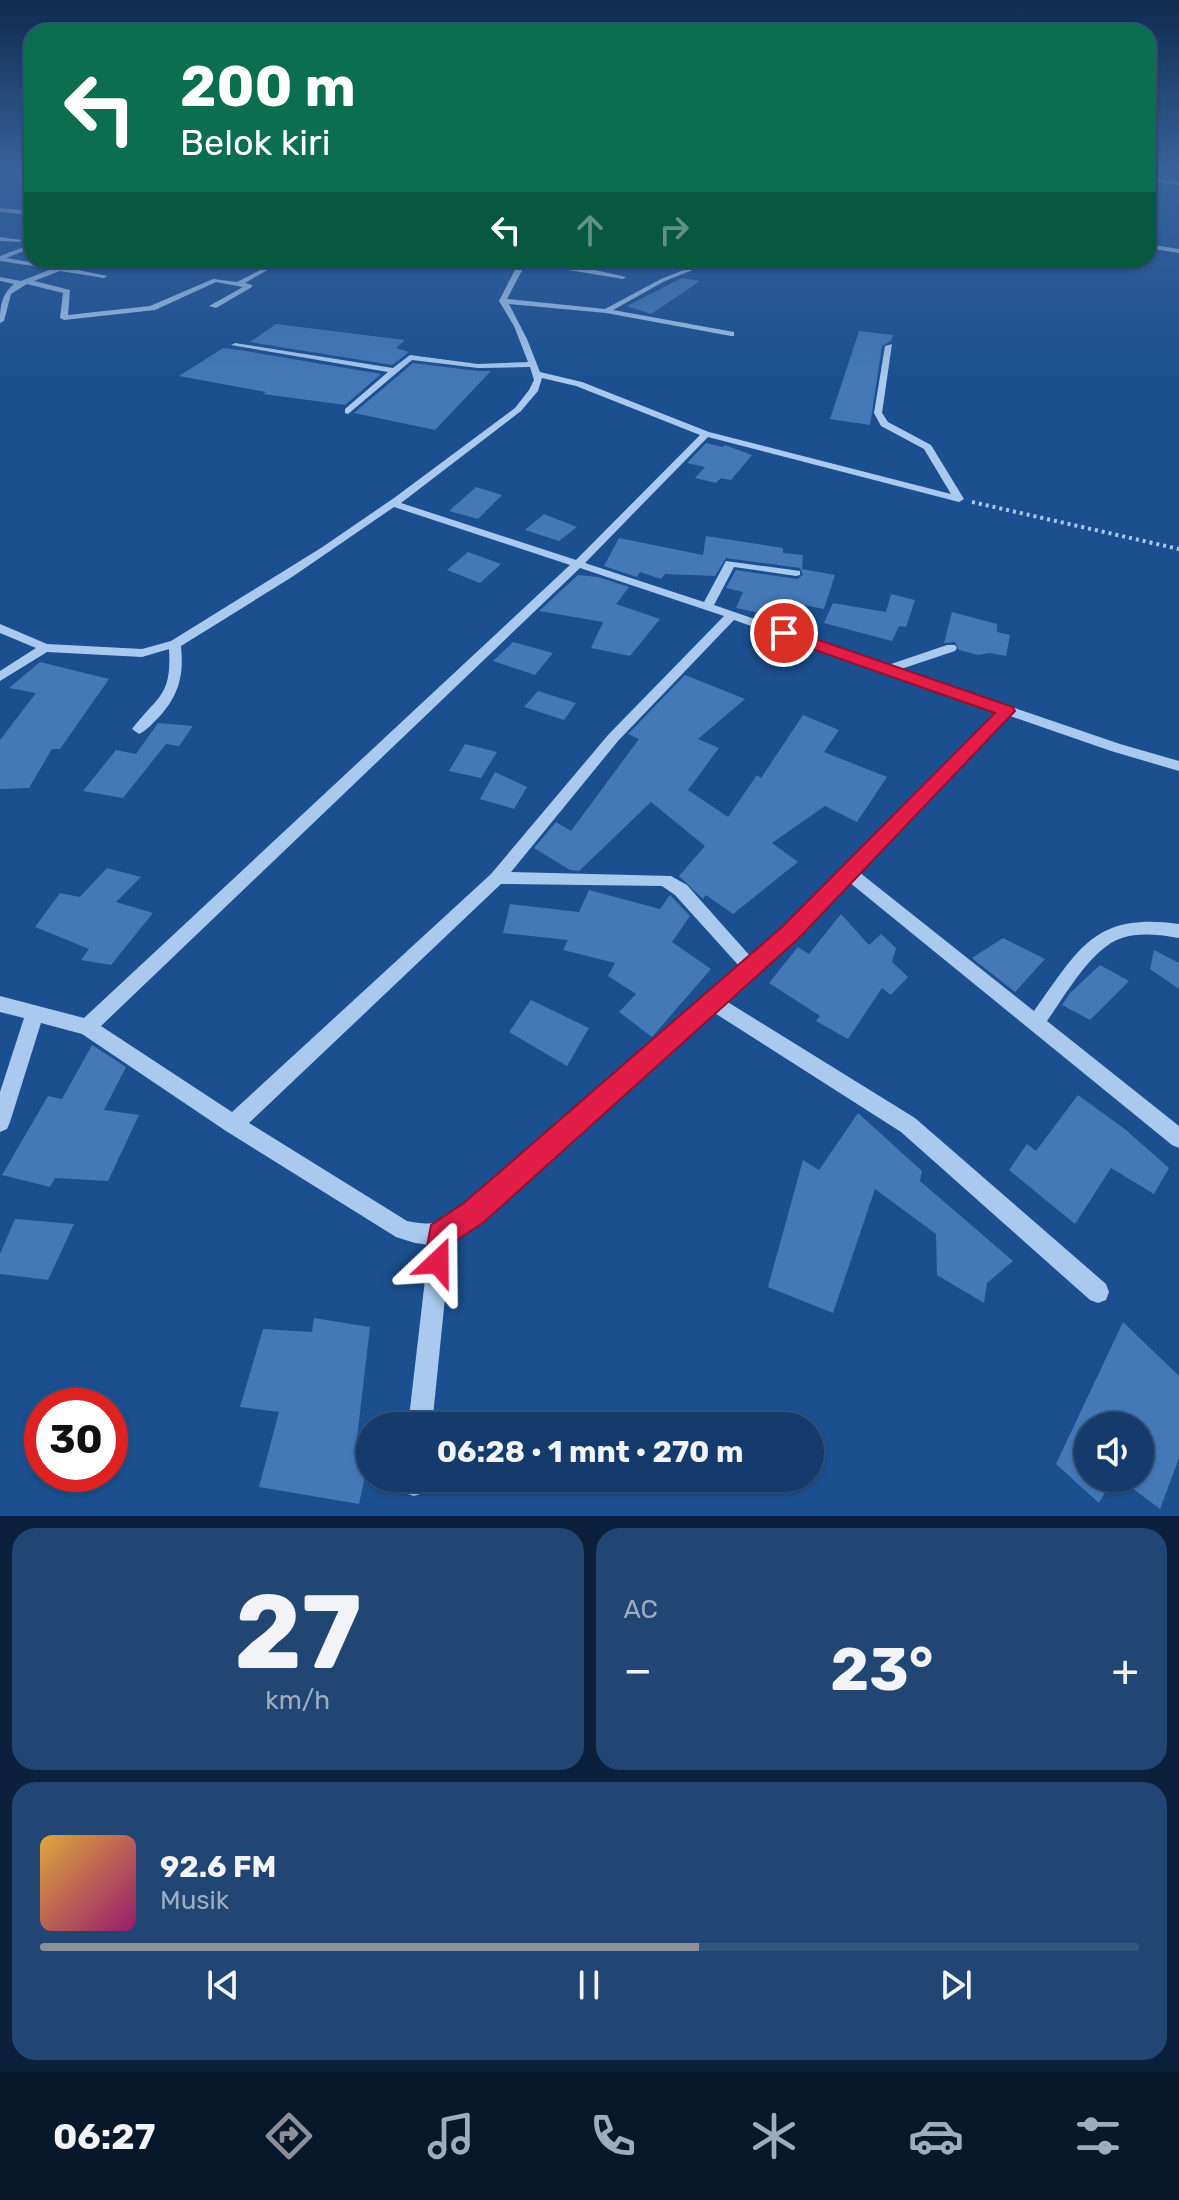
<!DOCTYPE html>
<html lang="id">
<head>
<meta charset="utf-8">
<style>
  :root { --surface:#143b6b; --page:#214673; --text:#f1f3f6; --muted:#9dadc1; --line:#33557e; --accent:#8c9099 }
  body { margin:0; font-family:Rubik,sans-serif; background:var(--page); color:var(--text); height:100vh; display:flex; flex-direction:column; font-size:30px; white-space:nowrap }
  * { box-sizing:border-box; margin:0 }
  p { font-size:26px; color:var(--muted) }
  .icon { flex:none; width:44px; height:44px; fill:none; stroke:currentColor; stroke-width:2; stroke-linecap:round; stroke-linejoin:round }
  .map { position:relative; height:1516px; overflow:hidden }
  .side { display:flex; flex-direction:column; gap:12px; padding:12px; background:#0b203b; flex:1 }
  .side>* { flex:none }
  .hud { position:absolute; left:24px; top:24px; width:1132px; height:244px; border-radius:24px; box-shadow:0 2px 6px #0004,0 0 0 2px var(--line); background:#0b6e4f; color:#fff; overflow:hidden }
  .fabs { position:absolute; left:1074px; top:1412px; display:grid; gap:16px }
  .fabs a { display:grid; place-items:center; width:80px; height:80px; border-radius:50%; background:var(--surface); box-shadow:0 2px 6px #0004,0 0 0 2px var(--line); font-size:40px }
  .speed { position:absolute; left:24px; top:1388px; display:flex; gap:16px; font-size:40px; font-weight:700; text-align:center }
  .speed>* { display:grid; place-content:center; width:104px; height:104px; border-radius:50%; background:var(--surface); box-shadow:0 2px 6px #0004,0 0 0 2px var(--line); line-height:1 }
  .speed .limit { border:12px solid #d22; background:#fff; color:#111 }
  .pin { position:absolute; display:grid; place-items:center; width:68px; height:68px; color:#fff; margin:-34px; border:4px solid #fff; border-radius:50%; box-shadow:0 2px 8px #0007 }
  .me { position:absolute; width:88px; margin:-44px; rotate:23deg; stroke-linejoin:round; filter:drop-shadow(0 0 6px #0008) }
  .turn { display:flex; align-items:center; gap:28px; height:168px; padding:0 24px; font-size:36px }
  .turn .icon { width:104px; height:104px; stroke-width:2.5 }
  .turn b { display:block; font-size:56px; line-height:68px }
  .lanes { display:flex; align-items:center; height:76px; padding:0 24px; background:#0003; justify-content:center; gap:40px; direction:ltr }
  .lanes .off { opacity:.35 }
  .big { font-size:60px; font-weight:700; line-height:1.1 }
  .side .card { flex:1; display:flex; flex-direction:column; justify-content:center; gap:12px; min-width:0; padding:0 28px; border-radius:24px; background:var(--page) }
  .side .dial { align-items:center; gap:0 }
  .dial b { font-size:104px; line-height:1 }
  .song { display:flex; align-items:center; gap:24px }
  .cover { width:96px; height:96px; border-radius:12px; background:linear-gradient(135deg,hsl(40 70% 55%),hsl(320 70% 35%)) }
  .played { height:8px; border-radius:4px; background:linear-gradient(90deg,var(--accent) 60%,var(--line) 60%) }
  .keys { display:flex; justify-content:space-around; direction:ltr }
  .heat { display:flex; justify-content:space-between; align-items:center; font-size:44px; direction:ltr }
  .side .tiles { flex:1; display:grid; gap:12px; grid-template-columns:1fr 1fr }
  .card:last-child { grid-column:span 2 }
  .trip { position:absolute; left:356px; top:1412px; width:468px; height:80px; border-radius:40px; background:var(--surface); box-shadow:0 2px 6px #0004,0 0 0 2px var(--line); font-weight:700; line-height:80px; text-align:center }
  .menu { display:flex; height:128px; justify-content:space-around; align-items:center; background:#08182b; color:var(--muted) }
  .menu .icon { width:56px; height:56px }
  .menu .on { color:var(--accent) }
  .menu b { font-size:36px; color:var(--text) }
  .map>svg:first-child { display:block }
  .building { fill:#4478b7 }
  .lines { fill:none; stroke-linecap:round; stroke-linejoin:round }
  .path { stroke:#a9c9ee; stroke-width:4; stroke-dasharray:3 4; stroke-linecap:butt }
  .minor { fill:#a9c9ee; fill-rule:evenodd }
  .route { fill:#e11d48; stroke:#92132f; stroke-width:2 }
</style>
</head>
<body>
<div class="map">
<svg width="1179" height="1516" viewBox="0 0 1179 1516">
  <rect width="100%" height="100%" fill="#1b4f8f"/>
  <g class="building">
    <path d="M 682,278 L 700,281 L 651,314 L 627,306 Z"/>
    <path d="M 276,324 L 405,340 L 396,348 L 409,352 L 392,365 L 250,342 Z"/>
    <path d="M 859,331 L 893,335 L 891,341 L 882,346 L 870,425 L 830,419 Z"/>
    <path d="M 223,348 L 240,350 L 381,374 L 345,405 L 263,394 L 266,392 L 179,376 Z"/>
    <path d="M 413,363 L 478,371 L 491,371 L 435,430 L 354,413 Z"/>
    <path d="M 706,443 L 723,447 L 725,445 L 752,455 L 731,480 L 721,478 L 716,483 L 695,478 L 705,467 L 687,463 Z"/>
    <path d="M 476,487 L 502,495 L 478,519 L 449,511 Z"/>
    <path d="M 544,514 L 577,527 L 559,541 L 525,530 Z"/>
    <path d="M 706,536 L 783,548 L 783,553 L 803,555 L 802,569 L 835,575 L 824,609 L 789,602 L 782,618 L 736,608 L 743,592 L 726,588 L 736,570 L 797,579 L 803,575 L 800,568 L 726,558 L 715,576 L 665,574 L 661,579 L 640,572 L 637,577 L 604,566 L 619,538 L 703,555 Z"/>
    <path d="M 468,552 L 501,564 L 480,583 L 447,570 Z"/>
    <path d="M 578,575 L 598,577 L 629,587 L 616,604 L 660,619 L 630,656 L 591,648 L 603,622 L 539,611 Z"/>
    <path d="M 891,594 L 915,600 L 906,627 L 899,626 L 892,641 L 824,623 L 833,603 L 886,612 Z"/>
    <path d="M 952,612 L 997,624 L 997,632 L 1010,635 L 1006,656 L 989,653 L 978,655 L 959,650 L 955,642 L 944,643 Z"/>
    <path d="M 513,642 L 553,653 L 535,675 L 493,661 Z"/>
    <path d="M 40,662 L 109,679 L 60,749 L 52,749 L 29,788 L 0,789 L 0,740 L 36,693 L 9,688 Z"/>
    <path d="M 685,675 L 745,699 L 698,739 L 719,748 L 688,790 L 728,817 L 757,775 L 761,778 L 803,715 L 839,730 L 824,752 L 887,777 L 857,822 L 825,806 L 772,843 L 798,862 L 733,914 L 706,895 L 703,899 L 679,876 L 705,846 L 651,802 L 579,871 L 570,870 L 534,848 L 556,822 L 571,831 L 639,739 L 628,734 Z"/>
    <path d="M 538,691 L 576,703 L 564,720 L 524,707 Z"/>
    <path d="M 158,723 L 193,726 L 179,746 L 166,744 L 123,798 L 83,791 L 116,750 L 136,754 Z"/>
    <path d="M 465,744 L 497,752 L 481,778 L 449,771 Z"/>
    <path d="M 495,772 L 527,787 L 514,809 L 480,799 Z"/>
    <path d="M 107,868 L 141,877 L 116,902 L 153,913 L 111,965 L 81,960 L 89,949 L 35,927 L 60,893 L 80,897 Z"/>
    <path d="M 589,890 L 660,909 L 670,895 L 690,916 L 672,942 L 711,969 L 652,1037 L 619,1012 L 636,994 L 608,976 L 615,963 L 563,950 L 568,940 L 503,933 L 510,904 L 579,912 Z"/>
    <path d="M 841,914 L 869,945 L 881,934 L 896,948 L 892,962 L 908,977 L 891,995 L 882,988 L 848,1039 L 816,1021 L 820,1016 L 769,983 L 798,947 L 809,954 Z"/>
    <path d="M 1003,938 L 1045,959 L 1015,992 L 972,958 Z"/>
    <path d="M 1154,950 L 1179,963 L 1179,989 L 1150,969 Z"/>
    <path d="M 1100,965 L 1129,981 L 1090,1020 L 1062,1005 L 1070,993 Z"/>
    <path d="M 531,1000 L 589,1028 L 567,1066 L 509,1032 Z"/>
    <path d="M 92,1045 L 126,1067 L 104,1110 L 139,1115 L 108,1181 L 55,1178 L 50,1187 L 2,1175 L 48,1096 L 62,1099 Z"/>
    <path d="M 1078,1095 L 1126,1130 L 1169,1168 L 1154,1194 L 1111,1168 L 1075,1224 L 1009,1170 L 1027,1144 L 1036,1151 Z"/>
    <path d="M 858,1113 L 922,1171 L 920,1181 L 1013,1261 L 987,1283 L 984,1303 L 937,1275 L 936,1234 L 875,1189 L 833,1313 L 768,1287 L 803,1160 L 819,1170 Z"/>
    <path d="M 15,1219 L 74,1224 L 48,1280 L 0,1274 L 0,1254 Z"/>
    <path d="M 314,1318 L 370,1327 L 357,1438 L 370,1440 L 370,1454 L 359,1504 L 259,1487 L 279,1412 L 240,1407 L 263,1329 L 312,1332 Z"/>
    <path d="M 1123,1322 L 1179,1376 L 1179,1458 L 1160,1509 L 1119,1478 L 1140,1478 L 1140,1426 L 1088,1426 L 1088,1478 L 1113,1478 L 1099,1503 L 1056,1464 Z"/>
  </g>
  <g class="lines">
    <path class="path" d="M 972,502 L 1179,549"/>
    <g class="minor">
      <path d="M 1156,179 L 1179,181 L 1179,185 L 1154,182 Z"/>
      <path d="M 0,208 L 32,211 L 32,215 L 0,212 Z"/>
      <path d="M 0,237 L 22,240 L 19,242 L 0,241 Z"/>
      <path d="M 32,244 L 32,248 L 6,258 L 59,267 L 77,260 L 86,260 L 68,268 L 107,276 L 104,278 L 60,271 L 34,281 L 70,290 L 68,315 L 150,306 L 213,279 L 237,282 L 264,268 L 269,269 L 245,283 L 252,285 L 252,287 L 216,308 L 209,306 L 243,287 L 216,282 L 155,310 L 64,320 L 60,318 L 63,293 L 27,284 L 11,294 L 4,321 L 0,323 C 0,307 1,295 14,284 L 0,281 L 0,277 L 21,281 L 52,269 L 0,261 L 0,256 Z"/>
      <path d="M 1148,244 L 1179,249 L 1179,253 L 1148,248 Z"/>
      <path d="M 520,260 L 586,268 L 626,277 L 623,279 L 526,263 L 507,299 L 605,309 L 661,279 L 709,260 L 718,260 L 665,281 L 613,310 L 734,332 L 734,336 L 731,336 L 606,313 L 509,304 L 527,339 L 540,372 L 582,382 L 709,432 L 951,494 L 924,449 L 881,426 L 874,413 L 885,346 L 892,344 L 882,413 L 888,422 L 931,445 L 964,499 L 959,502 L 708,437 L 585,563 L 704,602 L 726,561 L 800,571 L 800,575 L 796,576 L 734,567 L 714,605 L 888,665 L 947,645 L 955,645 L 957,648 L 955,651 L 901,669 L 1120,744 L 1179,761 L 1179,771 L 1111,751 L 1010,716 L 859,872 L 1034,1011 C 1079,949 1094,912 1179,924 L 1179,938 C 1161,935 1140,932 1122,938 C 1092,947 1065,996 1047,1021 L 1179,1126 L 1179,1148 L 1172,1145 L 849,882 L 796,938 L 726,1001 L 915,1118 L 1106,1284 L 1109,1292 L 1106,1300 L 1098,1303 L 1090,1300 L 901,1132 L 713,1012 L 481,1220 L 451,1239 L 432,1426 L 408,1426 L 429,1245 L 415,1243 L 396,1237 L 226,1131 L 82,1034 L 41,1023 L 10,1122 L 7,1129 L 0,1132 L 0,1092 L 24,1018 L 0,1012 L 0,996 L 84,1018 L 570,565 L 394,507 L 292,577 L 181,646 C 184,675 179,695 159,717 C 152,724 147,730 139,734 L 132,729 C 157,696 172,697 169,649 L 142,657 L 47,652 L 0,681 L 0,671 L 36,648 L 0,633 L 0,624 L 47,644 L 142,649 L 171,641 L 321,548 L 394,498 L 515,408 L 529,390 L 534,380 L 530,367 L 478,368 L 412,360 L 348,414 L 345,413 L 345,409 L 388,372 L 231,345 L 235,343 L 393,368 L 410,355 L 478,364 L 528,362 L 514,326 L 499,301 ZM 542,378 L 576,386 L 700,435 L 576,560 L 401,503 L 521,411 L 538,391 ZM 580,568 L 724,616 L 608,735 L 491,874 L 232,1112 L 101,1026 ZM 734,620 L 998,712 L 784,928 L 751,957 L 687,885 L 671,876 L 511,872 L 618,741 ZM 501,884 L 662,886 L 675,895 L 740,967 L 467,1206 C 445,1222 435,1227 407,1221 L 249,1123 Z"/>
      <path d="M 403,1478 L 427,1478 L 423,1493 L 414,1496 L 405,1493 L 402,1484 Z"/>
    </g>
  </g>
  <linearGradient id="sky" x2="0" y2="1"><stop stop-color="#0f2b4f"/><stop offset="0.45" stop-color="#39639b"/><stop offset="1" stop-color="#39639b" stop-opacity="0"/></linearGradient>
  <rect width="1179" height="382" fill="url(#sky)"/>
  <path class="route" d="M 784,628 L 1013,707 L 1015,711 L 798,939 L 484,1222 L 454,1242 L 448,1271 L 438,1276 L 428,1271 L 424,1262 L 431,1225 L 464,1203 L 782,927 L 995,713 L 778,637 L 776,633 Z"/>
</svg>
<div class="fabs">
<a><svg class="icon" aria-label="sound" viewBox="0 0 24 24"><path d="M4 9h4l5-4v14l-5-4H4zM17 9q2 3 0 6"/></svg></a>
</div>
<div class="speed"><div class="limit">30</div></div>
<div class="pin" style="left:784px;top:633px;background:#d93025"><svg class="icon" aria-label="arrive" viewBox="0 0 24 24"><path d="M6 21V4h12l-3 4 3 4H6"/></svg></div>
<svg class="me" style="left:438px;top:1262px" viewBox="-20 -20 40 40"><path d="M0-17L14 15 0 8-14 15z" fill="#e11d48" stroke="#fff" stroke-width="4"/></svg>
<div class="trip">06:28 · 1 mnt · 270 m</div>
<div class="hud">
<div class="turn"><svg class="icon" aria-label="left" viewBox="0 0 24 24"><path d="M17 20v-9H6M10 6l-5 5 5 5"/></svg><div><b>200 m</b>Belok kiri</div></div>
<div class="lanes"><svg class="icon" aria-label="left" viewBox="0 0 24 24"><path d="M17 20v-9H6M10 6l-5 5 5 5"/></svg><svg class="icon off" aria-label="ahead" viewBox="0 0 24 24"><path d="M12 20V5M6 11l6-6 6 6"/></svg><svg class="icon off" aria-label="right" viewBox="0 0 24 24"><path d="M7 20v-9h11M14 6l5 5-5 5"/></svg></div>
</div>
</div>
<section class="side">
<div class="tiles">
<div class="card dial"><b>27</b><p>km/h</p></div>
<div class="card"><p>AC</p>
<div class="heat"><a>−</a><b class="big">23°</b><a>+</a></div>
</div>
<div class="card">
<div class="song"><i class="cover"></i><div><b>92.6 FM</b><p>Musik</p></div></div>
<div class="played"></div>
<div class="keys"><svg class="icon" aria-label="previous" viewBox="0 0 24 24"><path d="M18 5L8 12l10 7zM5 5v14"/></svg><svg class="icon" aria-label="pause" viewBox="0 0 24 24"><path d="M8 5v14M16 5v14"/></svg><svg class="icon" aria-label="next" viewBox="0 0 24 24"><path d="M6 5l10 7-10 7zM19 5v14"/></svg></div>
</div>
</div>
</section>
<nav class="menu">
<b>06:27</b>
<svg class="icon on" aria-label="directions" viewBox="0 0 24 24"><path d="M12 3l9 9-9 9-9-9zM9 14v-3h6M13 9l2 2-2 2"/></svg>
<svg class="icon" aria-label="music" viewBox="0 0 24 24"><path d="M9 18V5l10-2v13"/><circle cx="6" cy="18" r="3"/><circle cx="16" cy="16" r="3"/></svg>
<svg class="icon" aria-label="phone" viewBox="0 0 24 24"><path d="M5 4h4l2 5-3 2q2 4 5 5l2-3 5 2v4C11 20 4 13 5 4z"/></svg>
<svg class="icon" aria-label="climate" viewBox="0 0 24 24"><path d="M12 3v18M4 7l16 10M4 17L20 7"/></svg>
<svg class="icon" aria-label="car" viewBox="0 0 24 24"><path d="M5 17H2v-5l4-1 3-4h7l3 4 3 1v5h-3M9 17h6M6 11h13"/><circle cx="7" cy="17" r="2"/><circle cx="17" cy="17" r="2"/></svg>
<svg class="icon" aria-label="filters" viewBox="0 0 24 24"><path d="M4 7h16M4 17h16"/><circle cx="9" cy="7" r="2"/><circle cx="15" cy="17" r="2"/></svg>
</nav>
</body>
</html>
